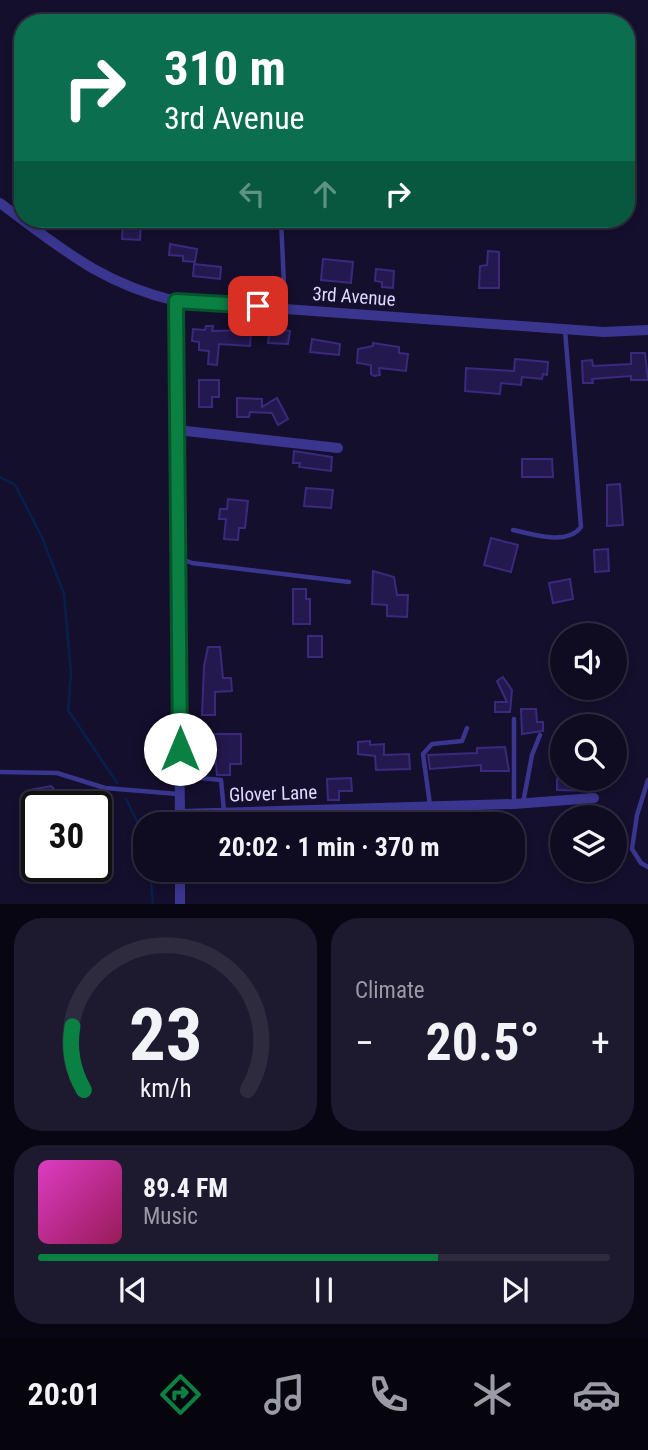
<!DOCTYPE html>
<html lang="en">
<head>
<meta charset="utf-8">
<style>
  :root { --surface:#0f0b21; --page:#1d192e; --text:#f1f3f6; --muted:#9b9ba5; --line:#2f2b3f; --accent:#0b8043 }
  body { margin:0; font-family:"Roboto Condensed",sans-serif; background:var(--page); color:var(--text); height:100vh; display:flex; flex-direction:column; font-size:26px; white-space:nowrap }
  * { box-sizing:border-box; margin:0 }
  p { font-size:23px; color:var(--muted) }
  .icon { flex:none; width:38px; height:38px; fill:none; stroke:currentColor; stroke-width:2; stroke-linecap:round; stroke-linejoin:round }
  .map { position:relative; height:904px; overflow:hidden }
  .details { display:flex; flex-direction:column; gap:14px; padding:14px; background:#080612; flex:1 }
  .details>* { flex:none }
  .hud { position:absolute; left:14px; top:14px; width:621px; height:214px; border-radius:28px; box-shadow:0 4px 10px #0003,0 0 0 2px var(--line); background:#0b6e4f; color:#fff; overflow:hidden }
  .fabs { position:absolute; left:550px; top:623px; display:grid; gap:14px }
  .fabs a { display:grid; place-items:center; width:77px; height:77px; border-radius:50%; background:var(--surface); box-shadow:0 4px 10px #0003,0 0 0 2px var(--line); font-size:35px }
  .speed { position:absolute; left:21px; top:791px; display:flex; gap:14px; font-size:35px; font-weight:700; text-align:center }
  .speed>* { display:grid; place-content:center; width:91px; height:91px; border-radius:50%; background:var(--surface); box-shadow:0 4px 10px #0003,0 0 0 2px var(--line); line-height:1 }
  .speed .limit { border:4px solid #111; border-radius:10px; background:#fff; color:#111 }
  .pin { position:absolute; display:grid; place-items:center; width:60px; height:60px; color:#fff; margin:-30px; border-radius:14px; box-shadow:0 4px 10px #0006 }
  .me { position:absolute; width:77px; margin:-38px; rotate:0deg; stroke-linejoin:round; filter:drop-shadow(0 0 5px #0008) }
  .turn { display:flex; align-items:center; gap:24px; height:147px; padding:0 35px; font-size:32px }
  .turn .icon { width:91px; height:91px; stroke-width:2.5 }
  .turn b { display:block; font-size:49px; line-height:60px }
  .lanes { display:flex; align-items:center; height:66px; padding:0 35px; background:#0003; justify-content:center; gap:35px; direction:ltr }
  .lanes .off { opacity:.35 }
  .big { font-size:52px; font-weight:700; line-height:1.1 }
  .details .tile { flex:1; display:flex; flex-direction:column; justify-content:center; gap:10px; min-width:0; padding:0 24px; border-radius:28px; background:var(--page) }
  .details .dial { align-items:center; gap:0 }
  .dial svg { height:182px; overflow:visible; fill:none; stroke:var(--line); stroke-width:7; stroke-linecap:round; text-anchor:middle }
  .dial text { fill:var(--text); stroke:none }
  .song { display:flex; align-items:center; gap:21px }
  .cover { width:84px; height:84px; border-radius:10px; background:linear-gradient(135deg,hsl(310 70% 55%),hsl(330 70% 35%)) }
  .played { height:7px; border-radius:4px; background:linear-gradient(90deg,var(--accent) 70%,var(--line) 70%) }
  .keys { display:flex; justify-content:space-around; direction:ltr }
  .heat { display:flex; justify-content:space-between; align-items:center; font-size:38px; direction:ltr }
  .details .tiles { flex:1; display:grid; gap:14px; grid-template-columns:1fr 1fr }
  .tile:last-child { grid-column:span 2 }
  .trip { position:absolute; left:133px; top:812px; width:392px; height:70px; border-radius:28px; background:var(--surface); box-shadow:0 4px 10px #0003,0 0 0 2px var(--line); font-weight:700; line-height:70px; text-align:center }
  .tab-bar { display:flex; height:112px; justify-content:space-around; align-items:center; background:#06040d; color:var(--muted) }
  .tab-bar .icon { width:49px; height:49px }
  .tab-bar .on { color:var(--accent) }
  .tab-bar b { font-size:32px; color:var(--text) }
  .map>svg:first-child { display:block }
  .lines { fill:none; stroke-linecap:round; stroke-linejoin:round }
  .stream { stroke:#06204e; stroke-width:2.5 }
  .building { fill:#24194f; stroke:#3a297d; stroke-width:2 }
  .lane { stroke:#3a368f; stroke-width:4.5 }
  .street { stroke:#3a368f; stroke-width:10 }
  .route-casing { stroke:#07532c; stroke-width:18 }
  .route { stroke:#0b8043; stroke-width:12 }
  .labels { text-anchor:middle; stroke-width:7; stroke-linejoin:round; paint-order:stroke }
  .street-label { font-size:19px; fill:#dedaff; stroke:#140f2c }
</style>
</head>
<body>
<div class="map">
<svg width="648" height="904" viewBox="0 0 648 904">
  <rect width="100%" height="100%" fill="#140f2c"/>
  <g class="lines">
    <g class="stream">
      <path d="M 0,477 L 15,485 L 42,537 L 64,594 L 71,673 L 68,710 L 117,783"/>
      <path d="M 126,799 L 145,838"/>
      <path d="M 150,870 L 153,904"/>
    </g>
  </g>
  <g class="building">
    <path d="M 123,221 L 141,222 L 140,240 L 122,239 Z"/>
    <path d="M 170,244 L 197,249 L 195,262 L 183,261 L 183,256 L 169,255 Z"/>
    <path d="M 488,251 L 499,252 L 499,288 L 479,288 L 480,266 L 487,265 Z"/>
    <path d="M 323,259 L 353,262 L 351,283 L 321,280 Z"/>
    <path d="M 194,264 L 221,267 L 220,279 L 193,276 Z"/>
    <path d="M 376,269 L 394,271 L 393,288 L 382,287 L 382,282 L 375,281 Z"/>
    <path d="M 206,326 L 213,326 L 212,331 L 251,330 L 250,346 L 219,344 L 217,365 L 208,364 L 209,351 L 199,350 L 199,342 L 192,341 L 193,329 L 205,330 Z"/>
    <path d="M 270,327 L 290,331 L 288,344 L 268,343 Z"/>
    <path d="M 312,339 L 340,344 L 339,355 L 310,352 Z"/>
    <path d="M 373,343 L 399,347 L 399,353 L 408,354 L 406,371 L 379,368 L 380,375 L 374,376 L 371,374 L 371,365 L 357,363 L 358,349 L 373,346 Z"/>
    <path d="M 631,353 L 645,353 L 648,380 L 631,380 L 631,376 L 592,379 L 593,383 L 583,383 L 582,361 L 592,360 L 593,366 L 631,364 Z"/>
    <path d="M 515,359 L 548,362 L 547,375 L 543,374 L 542,379 L 522,377 L 521,385 L 501,383 L 500,394 L 465,391 L 466,368 L 514,371 Z"/>
    <path d="M 199,380 L 219,380 L 219,397 L 212,397 L 212,407 L 199,407 Z"/>
    <path d="M 237,398 L 262,399 L 262,407 L 277,398 L 288,419 L 278,425 L 272,413 L 250,412 L 249,417 L 237,417 Z"/>
    <path d="M 294,451 L 332,457 L 331,471 L 299,467 L 300,463 L 293,463 Z"/>
    <path d="M 522,459 L 552,459 L 553,477 L 522,477 Z"/>
    <path d="M 620,484 L 623,525 L 607,526 L 607,485 Z"/>
    <path d="M 306,488 L 333,490 L 331,508 L 304,506 Z"/>
    <path d="M 228,499 L 248,501 L 245,528 L 239,528 L 238,540 L 224,539 L 226,519 L 219,519 L 220,509 L 227,509 Z"/>
    <path d="M 491,538 L 518,545 L 511,572 L 484,565 Z"/>
    <path d="M 608,549 L 609,571 L 595,572 L 594,550 Z"/>
    <path d="M 373,571 L 394,577 L 397,595 L 408,595 L 407,617 L 387,616 L 387,605 L 372,604 Z"/>
    <path d="M 570,579 L 573,599 L 553,603 L 549,583 Z"/>
    <path d="M 293,589 L 306,589 L 306,599 L 310,599 L 310,624 L 293,624 Z"/>
    <rect x="308" y="636" width="14" height="21"/>
    <path d="M 208,647 L 220,647 L 223,678 L 231,678 L 232,691 L 215,692 L 215,715 L 202,715 L 204,666 Z"/>
    <path d="M 503,677 L 512,690 L 510,712 L 495,712 L 495,702 L 507,702 L 497,681 Z"/>
    <path d="M 521,709 L 536,709 L 537,722 L 543,722 L 543,731 L 522,734 Z"/>
    <path d="M 213,734 L 241,734 L 241,764 L 230,764 L 230,775 L 217,775 Z"/>
    <path d="M 370,741 L 370,745 L 384,744 L 384,755 L 409,754 L 410,769 L 376,770 L 375,756 L 358,754 L 358,742 Z"/>
    <path d="M 505,747 L 509,771 L 481,771 L 481,765 L 430,769 L 428,755 L 477,753 L 477,748 Z"/>
    <path d="M 351,778 L 352,791 L 339,791 L 339,800 L 328,800 L 327,779 Z"/>
    <path d="M 557,779 L 596,779 L 596,791 L 557,790 Z"/>
    <path d="M 51,786 L 54,789 L 55,807 L 37,807 L 37,825 L 31,825 L 29,790 Z"/>
  </g>
  <g class="lines">
    <g class="lane">
      <path d="M 281,219 L 285,307"/>
      <path d="M 513,530 C 532,534 567,546 581,527 L 565,330"/>
      <path d="M 179,558 L 192,563 L 349,582"/>
      <path d="M 514,719 L 514,803"/>
      <path d="M 0,772 L 57,773 L 105,788 L 178,794"/>
      <path d="M 181,776 L 221,780 L 224,811"/>
      <path d="M 648,780 L 637,815 L 632,849 L 641,863 L 648,867"/>
      <path d="M 523,803 L 532,755 L 540,735"/>
      <path d="M 430,805 L 423,754 L 432,744 L 462,741 L 467,728"/>
    </g>
    <g class="street">
      <path d="M 0,203 C 61,248 100,283 176,301 L 604,332 L 648,330"/>
      <path d="M 176,301 L 180,824"/>
      <path d="M 177,430 L 338,448"/>
      <path d="M 180,814 L 514,804 L 594,798"/>
      <path d="M 180,904 L 180,870"/>
    </g>
  </g>
  <g class="lines">
    <g class="route-casing">
      <path id="route" d="M 180,749 L 176,301 L 258,306"/>
    </g>
    <use href="#route" class="route"/>
  </g>
  <g class="labels">
    <g class="street-label">
      <text transform="translate(354 296) rotate(4)" y="7">3rd Avenue</text>
      <text transform="translate(273 793) rotate(-2)" y="7">Glover Lane</text>
    </g>
  </g>
</svg>
<div class="fabs">
<a><svg class="icon" aria-label="sound" viewBox="0 0 24 24"><path d="M4 9h4l5-4v14l-5-4H4zM17 9q2 3 0 6"/></svg></a>
<a><svg class="icon" aria-label="search" viewBox="0 0 24 24"><circle cx="10" cy="10" r="6"/><path d="M15 15l6 6"/></svg></a>
<a><svg class="icon" aria-label="layers" viewBox="0 0 24 24"><path d="M12 4l9 5-9 5-9-5zM3 14l9 5 9-5"/></svg></a>
</div>
<div class="speed"><div class="limit">30</div></div>
<div class="pin" style="left:258px;top:306px;background:#d93025"><svg class="icon" aria-label="arrive" viewBox="0 0 24 24"><path d="M6 21V4h12l-3 4 3 4H6"/></svg></div>
<svg class="me" style="left:180px;top:749px" viewBox="-20 -20 40 40"><circle r="19" fill="#fff"/><path d="M0-13L10 11 0 6-10 11z" fill="#0b8043"/></svg>
<div class="trip">20:02 · 1 min · 370 m</div>
<div class="hud">
<div class="turn"><svg class="icon" aria-label="right" viewBox="0 0 24 24"><path d="M7 20v-9h11M14 6l5 5-5 5"/></svg><div><b>310 m</b>3rd Avenue</div></div>
<div class="lanes"><svg class="icon off" aria-label="left" viewBox="0 0 24 24"><path d="M17 20v-9H6M10 6l-5 5 5 5"/></svg><svg class="icon off" aria-label="ahead" viewBox="0 0 24 24"><path d="M12 20V5M6 11l6-6 6 6"/></svg><svg class="icon" aria-label="right" viewBox="0 0 24 24"><path d="M7 20v-9h11M14 6l5 5-5 5"/></svg></div>
</div>
</div>
<section class="details">
<div class="tiles">
<div class="tile dial"><svg viewBox="0 0 100 80">
<path d="M14 69A42 42 0 1 1 86 69"/>
<path d="M14 69A42 42 0 0 1 9 41" stroke="#0b8043"/>
<text x="50" y="56" font-size="32" font-weight="700">23</text>
<text x="50" y="72" font-size="11">km/h</text>
</svg></div>
<div class="tile"><p>Climate</p>
<div class="heat"><a>−</a><b class="big">20.5°</b><a>+</a></div>
</div>
<div class="tile">
<div class="song"><i class="cover"></i><div><b>89.4 FM</b><p>Music</p></div></div>
<div class="played"></div>
<div class="keys"><svg class="icon" aria-label="previous" viewBox="0 0 24 24"><path d="M18 5L8 12l10 7zM5 5v14"/></svg><svg class="icon" aria-label="pause" viewBox="0 0 24 24"><path d="M8 5v14M16 5v14"/></svg><svg class="icon" aria-label="next" viewBox="0 0 24 24"><path d="M6 5l10 7-10 7zM19 5v14"/></svg></div>
</div>
</div>
</section>
<nav class="tab-bar">
<b>20:01</b>
<svg class="icon on" aria-label="directions" viewBox="0 0 24 24"><path d="M12 3l9 9-9 9-9-9zM9 14v-3h6M13 9l2 2-2 2"/></svg>
<svg class="icon" aria-label="music" viewBox="0 0 24 24"><path d="M9 18V5l10-2v13"/><circle cx="6" cy="18" r="3"/><circle cx="16" cy="16" r="3"/></svg>
<svg class="icon" aria-label="phone" viewBox="0 0 24 24"><path d="M5 4h4l2 5-3 2q2 4 5 5l2-3 5 2v4C11 20 4 13 5 4z"/></svg>
<svg class="icon" aria-label="climate" viewBox="0 0 24 24"><path d="M12 3v18M4 7l16 10M4 17L20 7"/></svg>
<svg class="icon" aria-label="car" viewBox="0 0 24 24"><path d="M5 17H2v-5l4-1 3-4h7l3 4 3 1v5h-3M9 17h6M6 11h13"/><circle cx="7" cy="17" r="2"/><circle cx="17" cy="17" r="2"/></svg>
</nav>
</body>
</html>
